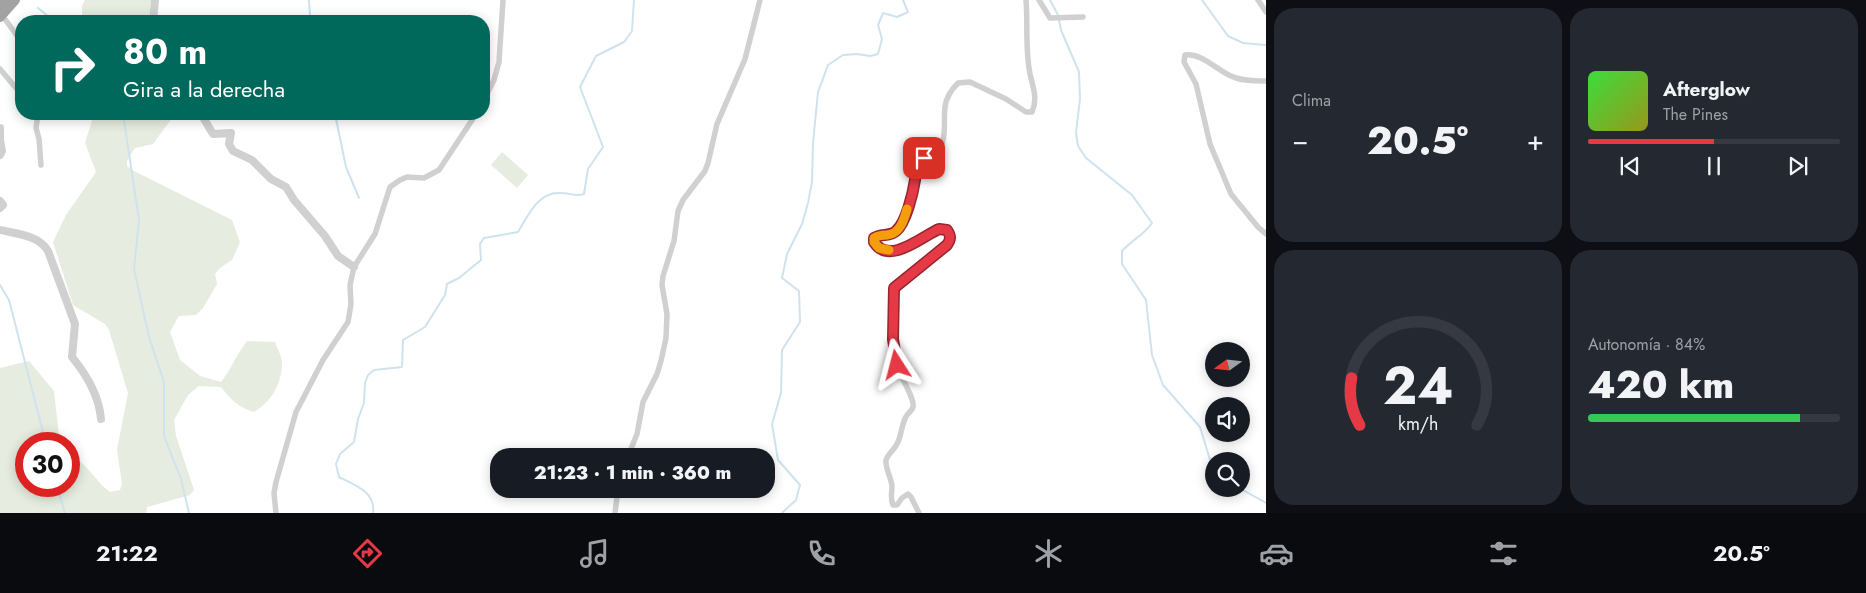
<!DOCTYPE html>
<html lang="es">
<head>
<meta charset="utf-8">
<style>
  :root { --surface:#171b24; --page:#242831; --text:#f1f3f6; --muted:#9ea1a6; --line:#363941; --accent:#e63946 }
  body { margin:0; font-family:Jost,sans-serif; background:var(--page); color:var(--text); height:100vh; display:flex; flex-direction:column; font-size:19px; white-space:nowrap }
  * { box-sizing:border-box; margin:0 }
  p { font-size:16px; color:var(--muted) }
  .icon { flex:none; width:28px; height:28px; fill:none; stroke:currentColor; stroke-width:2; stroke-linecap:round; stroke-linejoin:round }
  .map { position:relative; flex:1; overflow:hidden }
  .panel { display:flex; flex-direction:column; gap:8px; padding:8px; background:#0d0f14; width:600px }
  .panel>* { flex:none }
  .guide { position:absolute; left:15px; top:15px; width:475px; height:105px; border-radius:20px; box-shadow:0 2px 12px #0003; background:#00695c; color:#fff; overflow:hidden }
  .needle { width:32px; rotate:255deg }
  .fabs { position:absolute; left:1205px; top:342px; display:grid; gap:10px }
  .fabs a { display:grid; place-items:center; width:45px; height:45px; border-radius:50%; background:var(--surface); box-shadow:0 2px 12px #0003; font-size:25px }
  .speed { position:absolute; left:15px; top:432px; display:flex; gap:10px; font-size:25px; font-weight:700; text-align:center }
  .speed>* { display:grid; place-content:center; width:65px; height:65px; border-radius:50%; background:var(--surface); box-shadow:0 2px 12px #0003; line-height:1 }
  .speed .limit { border:8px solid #d22; background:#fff; color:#111 }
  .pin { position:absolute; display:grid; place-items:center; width:42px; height:42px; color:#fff; margin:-21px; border-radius:10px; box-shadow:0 2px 8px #0006 }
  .me { position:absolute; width:55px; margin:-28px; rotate:351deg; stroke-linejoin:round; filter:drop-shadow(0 0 4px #0008) }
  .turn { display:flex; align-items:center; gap:18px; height:105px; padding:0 25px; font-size:22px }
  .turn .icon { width:65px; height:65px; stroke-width:2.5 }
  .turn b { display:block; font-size:35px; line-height:42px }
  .big { font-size:38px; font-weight:800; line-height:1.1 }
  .panel .card { flex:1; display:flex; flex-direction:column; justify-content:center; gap:8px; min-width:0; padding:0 18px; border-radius:20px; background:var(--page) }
  .panel .dial { align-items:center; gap:0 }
  .dial svg { height:130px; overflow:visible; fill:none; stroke:var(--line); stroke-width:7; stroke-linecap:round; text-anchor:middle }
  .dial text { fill:var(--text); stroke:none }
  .song { display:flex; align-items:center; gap:15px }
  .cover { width:60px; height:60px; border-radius:8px; background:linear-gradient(135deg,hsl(120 70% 55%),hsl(60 70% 35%)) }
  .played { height:5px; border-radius:2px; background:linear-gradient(90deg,var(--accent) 50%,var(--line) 50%) }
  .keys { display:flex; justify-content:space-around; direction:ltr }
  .heat { display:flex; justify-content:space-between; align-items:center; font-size:28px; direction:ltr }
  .charge { height:8px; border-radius:4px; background:linear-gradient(90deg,#34c759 84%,var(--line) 0) }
  .panel .tiles { flex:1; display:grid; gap:8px; grid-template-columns:repeat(2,1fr) }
  .trip { position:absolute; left:490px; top:448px; width:285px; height:50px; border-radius:20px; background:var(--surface); box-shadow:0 2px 12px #0003; font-weight:800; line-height:50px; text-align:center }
  .tabs { display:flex; height:80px; justify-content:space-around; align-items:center; background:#090b0e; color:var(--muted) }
  .tabs .icon { width:35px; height:35px }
  .tabs .current { color:var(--accent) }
  .tabs b { font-size:22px; color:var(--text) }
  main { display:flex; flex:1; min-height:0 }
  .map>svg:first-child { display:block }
  .green { fill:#e6ecdf }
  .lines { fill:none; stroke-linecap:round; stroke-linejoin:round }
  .stream { stroke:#cfe2ee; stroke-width:2 }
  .minor { stroke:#d0d0d0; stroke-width:5.5 }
  .tertiary { stroke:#d0d0d0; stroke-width:8 }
  .trunk { stroke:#a2a2a2; stroke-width:10 }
  .route-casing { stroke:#96252e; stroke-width:12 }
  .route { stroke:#e63946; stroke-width:9 }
  .slow { stroke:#f59e0b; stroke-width:9 }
</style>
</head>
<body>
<main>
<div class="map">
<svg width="1266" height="513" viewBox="0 0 1266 513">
  <rect width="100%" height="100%" fill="#fff"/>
  <g class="green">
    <path d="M 85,0 L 151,0 L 149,21 L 82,21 L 82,6 Z"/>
    <path d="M 94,114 L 175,114 L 153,144 L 135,148 L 127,161 L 127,166 L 134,171 L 232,220 L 240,242 L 232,260 L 220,268 L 215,274 L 217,284 L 203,308 L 196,315 L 179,316 L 170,332 L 180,360 L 200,376 L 221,382 C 231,369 237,354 247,341 L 275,342 C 277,348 283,358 282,365 C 281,385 271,402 254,412 C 239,408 230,399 221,387 L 199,386 L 188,395 L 174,420 L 176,436 L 194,490 L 190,495 L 147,507 L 146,513 L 0,513 L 0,368 L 29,361 L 54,391 L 60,444 L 26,444 L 26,486 L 69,486 L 69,455 C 86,461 95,481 110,492 L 120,490 L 122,484 L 117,450 L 128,393 L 109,330 L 105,324 L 73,305 L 53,242 L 66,215 L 96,172 L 85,143 Z"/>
    <path d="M 502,152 L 528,175 L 517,188 L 491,165 Z"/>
  </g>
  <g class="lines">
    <g class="stream">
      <path d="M 309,0 L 310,16 L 312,21"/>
      <path d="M 1050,0 L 1058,15 L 1061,30 L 1079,72 L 1080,99 L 1076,133 L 1078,146 L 1086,158 L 1132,195 L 1152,223 C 1144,235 1132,240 1122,251 L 1122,264 L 1146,300 L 1152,355 L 1163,385 L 1200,427 L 1211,463 L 1214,466"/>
      <path d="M 1202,0 L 1228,36 L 1243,43 L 1266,45"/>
      <path d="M 38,8 L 54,21"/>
      <path d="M 123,114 L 139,220 L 134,269 L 149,337 L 164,382 L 164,436 L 181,479 L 189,513"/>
      <path d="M 335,114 L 346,167 L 359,198"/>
      <path d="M 0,285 L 9,300 L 46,444"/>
      <path d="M 57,486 L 65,513"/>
      <path d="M 1241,489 L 1266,503"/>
      <path d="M 373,513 C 376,492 355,485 339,477 L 336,464 L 340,454 L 354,442 L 358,419 L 364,403 L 365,383 L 368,375 L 374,370 L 402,367 L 403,340 L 425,327 L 445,295 L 447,284 L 459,278 L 481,260 L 480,244 L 484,238 L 518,232 C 528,216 538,191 561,193 C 570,193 575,197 584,194 L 588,169 L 603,147 L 580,87 L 596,56 L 624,42 L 632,31 L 634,0"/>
      <path d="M 782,513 L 796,500 L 800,485 L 778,460 L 772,424 L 781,393 L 782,350 L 800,322 L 799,291 L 782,278 L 787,254 L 802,224 L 808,203 L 812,182 L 813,143 L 818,92 L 828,65 L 843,55 L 857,54 L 870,56 L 878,54 L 882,39 L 878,25 L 883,13 L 897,17 L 908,12 L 903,0"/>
    </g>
    <g class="minor">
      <path d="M 1039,0 L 1050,18 L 1083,17"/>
      <path d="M 1258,0 L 1266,12"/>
      <path d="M 2,15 L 21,41"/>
      <path d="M 0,69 L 21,94"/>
      <path d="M 1266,81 C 1255,81 1241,81 1231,76 C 1217,70 1200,52 1185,55 L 1184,62 L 1196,84 L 1210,144 L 1231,194 L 1258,227 L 1266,234"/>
      <path d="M 484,100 L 494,80 L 499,62 L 503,0"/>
      <path d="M 38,114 L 36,128 L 39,139 L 41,165"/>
      <path d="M 628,456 L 637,434 L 643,402 L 657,374 L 661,361 L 666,338 L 667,314 L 662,285 L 663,276 L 674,241 L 678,211 L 683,200 L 705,171 L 708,163 L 717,124 L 745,59 L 760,0"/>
      <path d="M 276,513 L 274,493 L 276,482 L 296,412 L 323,360 L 348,322 L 351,304 L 350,285 L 354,267 L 375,234 L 390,187 L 400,180 L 407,177 L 424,178 L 439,170 L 476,114"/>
      <path d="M 615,513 L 618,489"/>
      <path d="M 919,513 L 911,497 L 908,494 L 902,498 L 897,505 L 893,505 C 890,498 892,493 892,486 C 891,477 885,468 886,460 C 888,454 894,450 897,444 C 902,435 901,424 907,415 C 909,412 912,411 913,407 C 915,399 901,378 898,368 C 890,343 893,314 894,288 L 947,245 C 951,239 951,236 947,230 L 939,229 C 923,236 889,266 874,242 L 874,238 C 881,233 890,237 896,231 C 906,223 913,192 915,180 C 916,173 915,167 918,161 C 923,157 931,157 936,153 C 948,142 943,121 945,107 C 946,97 951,90 958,83 L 970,82 L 1006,99 L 1026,112 L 1032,112 C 1038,99 1033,87 1030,74 C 1025,49 1028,25 1026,0"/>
    </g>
    <g class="tertiary">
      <path d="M 153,21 L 155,0"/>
      <path d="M 201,114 L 213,134 L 231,133 L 229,144 L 233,151 L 252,160 L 271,179 L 286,187 L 294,200 L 325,236 L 338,256 L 354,267"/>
      <path d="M 0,128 L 0,138"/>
      <path d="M 0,140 L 2,151 L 0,155"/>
      <path d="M 0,201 L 3,205 L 0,208"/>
      <path d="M 0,230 C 17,234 39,235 48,251 L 75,324 L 72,357 C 86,374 99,396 101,419"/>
    </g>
    <g class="trunk">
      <path d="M 0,5 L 4,0"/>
      <path d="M 0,17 L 15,0"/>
    </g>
  </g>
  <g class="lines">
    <g class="route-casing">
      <path id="route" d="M 897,365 L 893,339 L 894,288 L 947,245 C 951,239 951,236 947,230 L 939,229 C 923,236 889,266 874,242 L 874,238 C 881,233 890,237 896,231 C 906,223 913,193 915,180 C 916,173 915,167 918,161 L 924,158"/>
    </g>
    <use href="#route" class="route"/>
    <path class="slow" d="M 889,250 L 879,248 L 874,242 L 874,238 C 879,235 882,235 887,235 C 900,234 904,220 907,209"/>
  </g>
</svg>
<div class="fabs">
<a><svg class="needle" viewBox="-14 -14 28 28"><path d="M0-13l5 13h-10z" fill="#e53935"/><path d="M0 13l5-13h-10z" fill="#9ea1a6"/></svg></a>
<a><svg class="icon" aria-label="sound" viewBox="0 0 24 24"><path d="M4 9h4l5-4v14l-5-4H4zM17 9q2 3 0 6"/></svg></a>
<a><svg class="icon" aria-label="search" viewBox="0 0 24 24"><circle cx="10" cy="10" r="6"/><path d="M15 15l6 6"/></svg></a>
</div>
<div class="speed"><div class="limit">30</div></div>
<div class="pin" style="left:924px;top:158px;background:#d93025"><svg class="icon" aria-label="arrive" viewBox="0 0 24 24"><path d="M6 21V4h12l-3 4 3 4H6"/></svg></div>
<svg class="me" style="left:897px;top:365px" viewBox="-20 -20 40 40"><path d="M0-17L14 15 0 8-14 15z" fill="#e63946" stroke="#fff" stroke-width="4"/></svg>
<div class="trip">21:23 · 1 min · 360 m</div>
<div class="guide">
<div class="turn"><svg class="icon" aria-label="right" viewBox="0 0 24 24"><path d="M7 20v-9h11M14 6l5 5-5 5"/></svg><div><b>80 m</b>Gira a la derecha</div></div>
</div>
</div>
<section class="panel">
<div class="tiles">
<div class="card"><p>Clima</p>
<div class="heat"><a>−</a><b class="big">20.5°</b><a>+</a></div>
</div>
<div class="card">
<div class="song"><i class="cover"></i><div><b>Afterglow</b><p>The Pines</p></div></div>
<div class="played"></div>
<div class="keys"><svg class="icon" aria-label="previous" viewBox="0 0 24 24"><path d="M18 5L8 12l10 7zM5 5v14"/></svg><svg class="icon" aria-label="pause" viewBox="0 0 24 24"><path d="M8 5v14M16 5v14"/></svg><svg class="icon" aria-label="next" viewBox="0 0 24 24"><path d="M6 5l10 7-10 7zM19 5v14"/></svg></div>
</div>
<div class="card dial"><svg viewBox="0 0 100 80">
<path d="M14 69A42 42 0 1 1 86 69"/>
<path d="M14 69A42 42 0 0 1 9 40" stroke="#e63946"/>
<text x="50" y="56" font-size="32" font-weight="700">24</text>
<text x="50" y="72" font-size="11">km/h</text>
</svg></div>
<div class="card"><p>Autonomía · 84%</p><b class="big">420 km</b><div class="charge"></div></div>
</div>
</section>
</main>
<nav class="tabs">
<b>21:22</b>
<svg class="icon current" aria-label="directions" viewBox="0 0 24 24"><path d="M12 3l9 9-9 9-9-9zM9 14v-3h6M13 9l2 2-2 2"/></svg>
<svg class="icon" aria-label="music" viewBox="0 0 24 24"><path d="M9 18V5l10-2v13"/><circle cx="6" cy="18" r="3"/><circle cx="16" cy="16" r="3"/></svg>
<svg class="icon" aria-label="phone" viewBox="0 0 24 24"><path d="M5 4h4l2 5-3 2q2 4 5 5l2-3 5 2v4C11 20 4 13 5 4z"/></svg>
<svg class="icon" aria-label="climate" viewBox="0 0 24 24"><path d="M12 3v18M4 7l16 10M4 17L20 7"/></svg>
<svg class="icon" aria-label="car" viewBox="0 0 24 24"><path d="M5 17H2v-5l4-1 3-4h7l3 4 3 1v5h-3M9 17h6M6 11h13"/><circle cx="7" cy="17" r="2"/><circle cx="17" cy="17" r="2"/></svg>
<svg class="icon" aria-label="filters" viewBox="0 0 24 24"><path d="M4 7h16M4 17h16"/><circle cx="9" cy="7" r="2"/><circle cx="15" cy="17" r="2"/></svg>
<b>20.5°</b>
</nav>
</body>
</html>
